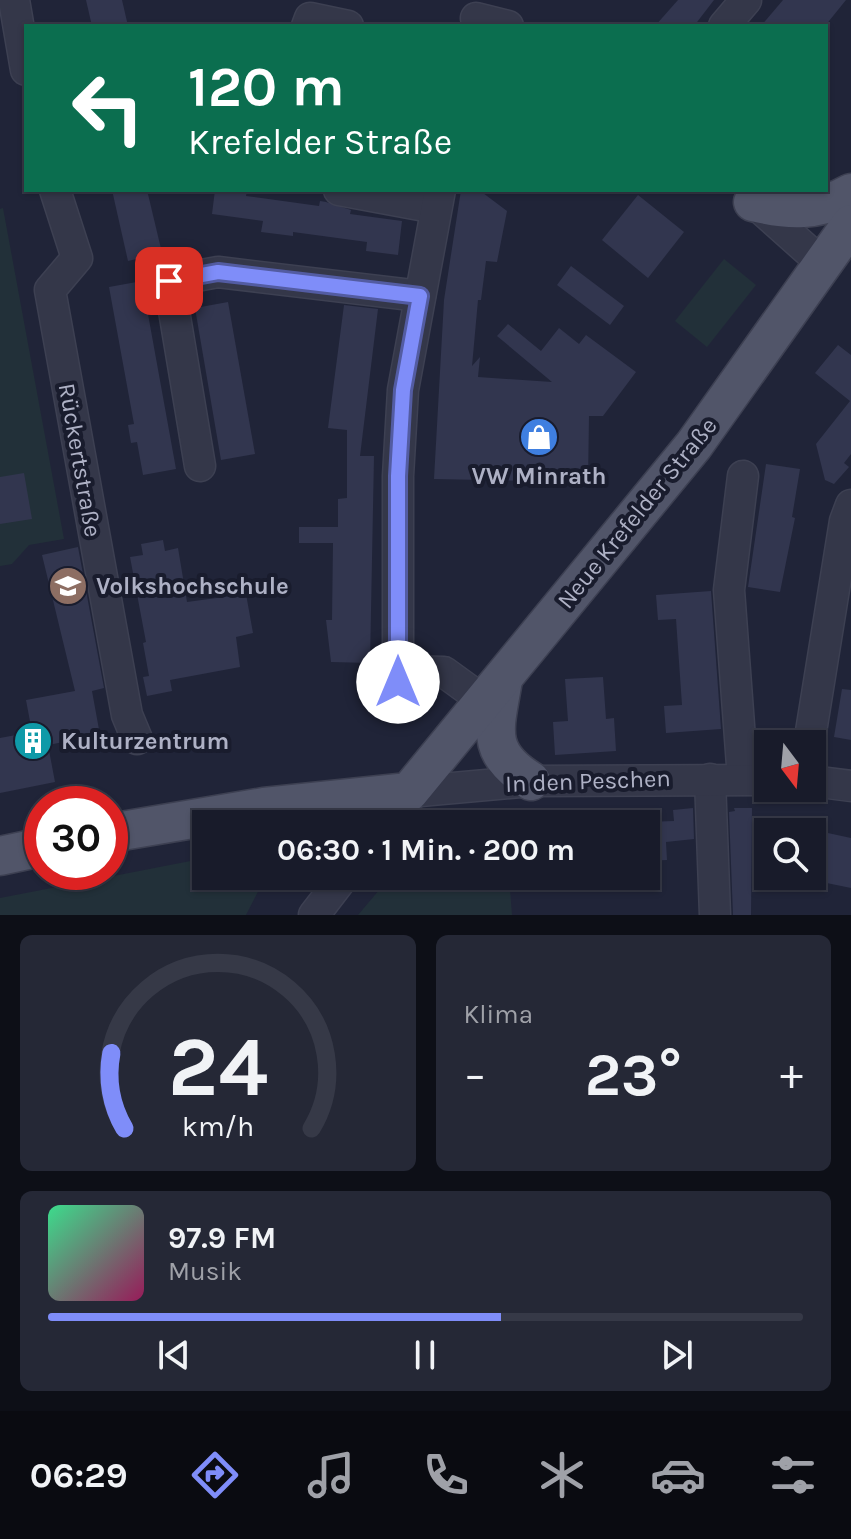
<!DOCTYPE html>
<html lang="de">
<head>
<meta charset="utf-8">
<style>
  :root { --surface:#181b2a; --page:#252836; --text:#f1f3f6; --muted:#9fa1a8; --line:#363947; --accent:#7f8df9 }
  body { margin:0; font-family:Karla,sans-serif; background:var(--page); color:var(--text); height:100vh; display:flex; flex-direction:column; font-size:30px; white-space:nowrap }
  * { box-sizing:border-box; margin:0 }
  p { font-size:26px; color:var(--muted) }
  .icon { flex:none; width:44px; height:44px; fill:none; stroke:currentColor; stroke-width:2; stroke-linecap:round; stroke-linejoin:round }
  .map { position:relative; height:915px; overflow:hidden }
  .panel { display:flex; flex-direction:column; gap:20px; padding:20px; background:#0d0f17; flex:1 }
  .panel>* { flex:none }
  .banner { position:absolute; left:24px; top:24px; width:804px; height:168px; border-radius:0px; box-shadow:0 2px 6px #0004,0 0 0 2px var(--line); background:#0b6e4f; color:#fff; overflow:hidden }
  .needle { width:52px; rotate:164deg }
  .tools { position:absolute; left:754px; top:730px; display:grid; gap:16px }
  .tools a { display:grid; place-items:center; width:72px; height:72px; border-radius:0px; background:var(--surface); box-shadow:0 2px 6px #0004,0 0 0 2px var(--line); font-size:40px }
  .speed { position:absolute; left:24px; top:786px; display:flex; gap:16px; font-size:40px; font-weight:700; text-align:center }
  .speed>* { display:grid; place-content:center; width:104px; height:104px; border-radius:50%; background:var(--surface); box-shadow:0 2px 6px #0004,0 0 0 2px var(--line); line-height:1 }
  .speed .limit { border:12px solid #d22; background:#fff; color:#111 }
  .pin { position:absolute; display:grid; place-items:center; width:68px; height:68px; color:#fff; margin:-34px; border-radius:16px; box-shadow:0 4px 12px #0006 }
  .me { position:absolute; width:88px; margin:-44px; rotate:0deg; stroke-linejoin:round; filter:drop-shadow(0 0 6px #0008) }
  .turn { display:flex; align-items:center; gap:28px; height:168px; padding:0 32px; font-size:36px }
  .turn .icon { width:104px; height:104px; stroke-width:2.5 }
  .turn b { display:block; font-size:56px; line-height:68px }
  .big { font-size:60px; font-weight:700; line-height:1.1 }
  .panel .card { flex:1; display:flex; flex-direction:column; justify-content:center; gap:12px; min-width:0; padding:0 28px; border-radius:12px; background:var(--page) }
  .panel .dial { align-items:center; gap:0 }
  .dial svg { height:208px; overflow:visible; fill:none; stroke:var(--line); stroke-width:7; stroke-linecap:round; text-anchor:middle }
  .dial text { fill:var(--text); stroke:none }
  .song { display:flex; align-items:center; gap:24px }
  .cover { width:96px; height:96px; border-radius:12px; background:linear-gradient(135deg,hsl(150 70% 55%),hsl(330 70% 35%)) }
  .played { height:8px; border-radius:4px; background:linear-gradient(90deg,var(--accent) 60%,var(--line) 60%) }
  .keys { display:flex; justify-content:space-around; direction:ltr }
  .heat { display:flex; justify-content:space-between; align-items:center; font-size:44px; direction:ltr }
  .panel .tiles { flex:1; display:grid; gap:20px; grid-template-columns:1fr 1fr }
  .card:last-child { grid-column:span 2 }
  .trip { position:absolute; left:192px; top:810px; width:468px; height:80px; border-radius:0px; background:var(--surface); box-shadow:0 2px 6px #0004,0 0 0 2px var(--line); font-weight:700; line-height:80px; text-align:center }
  .tabs { display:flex; height:128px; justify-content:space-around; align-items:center; background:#0a0b11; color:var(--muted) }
  .tabs .icon { width:56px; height:56px }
  .tabs .selected { color:var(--accent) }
  .tabs b { font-size:36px; color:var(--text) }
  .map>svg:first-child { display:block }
  .green { fill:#223039 }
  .building { fill:#32364f }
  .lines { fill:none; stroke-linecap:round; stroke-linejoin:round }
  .minor-casing { stroke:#3d4052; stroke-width:33 }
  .major-casing { stroke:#3d4052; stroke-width:41 }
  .minor { stroke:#343749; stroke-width:30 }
  .major { stroke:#515569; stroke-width:38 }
  .route-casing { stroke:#535ca2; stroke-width:20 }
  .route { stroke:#7f8df9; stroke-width:14 }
  .labels { text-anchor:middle; stroke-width:8; stroke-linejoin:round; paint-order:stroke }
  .street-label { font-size:24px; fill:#aeb1c5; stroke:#191c2d }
  .poi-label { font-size:24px; font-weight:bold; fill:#aeb1c5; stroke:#191c2d; text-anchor:start }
</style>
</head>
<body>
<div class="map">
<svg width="851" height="915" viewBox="0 0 851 915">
  <rect width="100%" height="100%" fill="#202438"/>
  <g class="green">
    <path d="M 3,208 L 64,539 L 29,545 L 12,564 L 0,566 L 0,209 Z"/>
    <path d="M 724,259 L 756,285 L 707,347 L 675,321 Z"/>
    <path d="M 206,858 L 206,876 L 266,876 L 246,915 L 0,915 L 0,898 Z"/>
    <path d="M 391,876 L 509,876 L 512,915 L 358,915 Z"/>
  </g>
  <g class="building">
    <path d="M 86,0 L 122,0 L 128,26 L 92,26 Z"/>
    <path d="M 678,0 L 714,0 L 694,26 L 655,26 Z"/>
    <path d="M 783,0 L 846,0 L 825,26 L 761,26 Z"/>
    <path d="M 112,190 L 147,190 L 162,253 L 128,261 Z"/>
    <path d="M 215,190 L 247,190 L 246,196 L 319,206 L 320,201 L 326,202 L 351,210 L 350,214 L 402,221 L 398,255 L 366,251 L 367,242 L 293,232 L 293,236 L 261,232 L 263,221 L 212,214 Z"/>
    <path d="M 461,190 L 479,190 L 507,211 L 497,262 L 486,261 L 481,300 L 478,300 L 472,366 L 480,357 L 478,377 L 552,382 L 497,336 L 508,324 L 541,351 L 559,328 L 579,344 L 586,335 L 636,372 L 603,416 L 589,416 L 588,482 L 434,479 L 444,300 Z"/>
    <path d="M 638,195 L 684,232 L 648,278 L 602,240 Z"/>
    <path d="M 571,266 L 624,306 L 610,325 L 557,285 Z"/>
    <path d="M 142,281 L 176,469 L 143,475 L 137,442 L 131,443 L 128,425 L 134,424 L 109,287 Z"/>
    <path d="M 228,302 L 255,454 L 221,460 L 195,308 Z"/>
    <path d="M 344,305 L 378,309 L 360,456 L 374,456 L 370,663 L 331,662 L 326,620 L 332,620 L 333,543 L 299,543 L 299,527 L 338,527 L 338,499 L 347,498 L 347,430 L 328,428 Z"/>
    <path d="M 838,345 L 851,355 L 851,454 L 844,463 L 849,467 L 834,484 L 825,480 L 816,444 L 850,401 L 815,373 Z"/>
    <path d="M 766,464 L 800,469 L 792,517 L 795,518 L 780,592 L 748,587 Z"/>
    <path d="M 24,473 L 32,519 L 0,524 L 0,477 Z"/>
    <path d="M 163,540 L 165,551 L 178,548 L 187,602 L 246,594 L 253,633 L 236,637 L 240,667 L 170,680 L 172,691 L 147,696 L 143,677 L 149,676 L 143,643 L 146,642 L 130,557 L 143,555 L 141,544 Z"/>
    <path d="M 78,547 L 104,688 L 92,691 L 100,735 L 48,745 L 55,782 L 0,793 L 0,738 L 32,732 L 26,700 L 75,691 L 42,555 Z"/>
    <path d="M 711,591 L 721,729 L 666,733 L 664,706 L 682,705 L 676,619 L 658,620 L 656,595 Z"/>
    <path d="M 603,677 L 606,719 L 614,718 L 616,751 L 555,755 L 553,722 L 568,721 L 565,679 Z"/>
    <path d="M 842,689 L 851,690 L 851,740 L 834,737 Z"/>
    <path d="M 693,808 L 694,839 L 666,842 L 667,860 L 646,861 L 646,822 L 674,821 L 673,810 Z"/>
    <path d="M 734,808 L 752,808 L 751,915 L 733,915 L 729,812 L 735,811 Z"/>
    <path d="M 814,830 L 851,838 L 851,888 L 812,880 Z"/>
  </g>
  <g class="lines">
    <g class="minor-casing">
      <g id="minor">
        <path d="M 14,0 L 26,70"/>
        <path d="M 476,18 L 508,26"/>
        <path d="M 307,26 L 310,18 L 348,26"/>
        <path d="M 724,26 L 746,0"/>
        <path d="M 55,190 L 77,258 L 50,290 L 127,715 L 137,739"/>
        <path d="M 339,190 L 436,208"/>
        <path d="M 750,199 L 823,264"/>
        <path d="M 200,466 L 169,281 L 218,272 L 420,296"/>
        <path d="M 743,476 L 729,590 L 743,779"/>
        <path d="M 398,671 L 444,672 L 484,701"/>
        <path d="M 398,682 L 398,476 L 403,390 L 440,190"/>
        <path d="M 809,744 L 845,521 L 851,505"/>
        <path d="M 710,779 L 715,915"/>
        <path d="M 812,781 L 851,786"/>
        <path d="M 384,824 L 409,792 L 531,781 L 768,780"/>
        <path d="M 314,915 L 344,876"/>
      </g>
    </g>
    <g class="major-casing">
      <g id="major">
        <path d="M 753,202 C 789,211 818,212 851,193"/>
        <path d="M 503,680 C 495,728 484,752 531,781"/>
        <path d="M 110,833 L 264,807 L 409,792 L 694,445 L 851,224"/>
        <path d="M 0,856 L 42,847"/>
      </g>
    </g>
    <use href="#minor" class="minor"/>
    <use href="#major" class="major"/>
  </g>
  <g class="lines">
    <g class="route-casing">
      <path id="route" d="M 169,281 L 218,272 L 420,296 L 403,390 L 398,476 L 398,682"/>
    </g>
    <use href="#route" class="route"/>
  </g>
  <defs>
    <g id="shop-disc" transform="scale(2)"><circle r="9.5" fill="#3f7fe0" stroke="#191c2d"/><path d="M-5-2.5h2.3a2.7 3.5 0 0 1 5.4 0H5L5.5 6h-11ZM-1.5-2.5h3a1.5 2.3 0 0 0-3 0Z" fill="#fff"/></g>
    <g id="university-disc" transform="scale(2)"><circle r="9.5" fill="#8d6e63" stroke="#191c2d"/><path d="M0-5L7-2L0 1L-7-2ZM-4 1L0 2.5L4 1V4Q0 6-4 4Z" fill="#fff"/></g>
    <g id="building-disc" transform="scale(2)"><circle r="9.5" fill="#0f9aa8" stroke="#191c2d"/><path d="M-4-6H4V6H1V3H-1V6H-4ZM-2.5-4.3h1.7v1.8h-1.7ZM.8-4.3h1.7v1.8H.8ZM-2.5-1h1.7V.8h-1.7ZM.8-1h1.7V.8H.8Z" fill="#fff"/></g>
  </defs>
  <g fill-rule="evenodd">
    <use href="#shop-disc" x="539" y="437"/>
    <use href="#university-disc" x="68" y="586"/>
    <use href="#building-disc" x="33" y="741"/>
  </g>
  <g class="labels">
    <g class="street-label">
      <text transform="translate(80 460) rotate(80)" y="8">Rückertstraße</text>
      <text transform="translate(637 513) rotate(-51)" y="8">Neue Krefelder Straße</text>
      <text transform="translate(588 781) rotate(-2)" y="8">In den Peschen</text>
    </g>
    <g class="poi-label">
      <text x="539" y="484" text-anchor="middle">VW Minrath</text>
      <text x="96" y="594">Volkshochschule</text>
      <text x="61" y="749">Kulturzentrum</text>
    </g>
  </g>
</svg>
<div class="tools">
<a><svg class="needle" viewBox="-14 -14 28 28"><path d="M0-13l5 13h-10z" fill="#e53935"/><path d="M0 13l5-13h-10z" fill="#9fa1a8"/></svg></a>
<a><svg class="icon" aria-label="search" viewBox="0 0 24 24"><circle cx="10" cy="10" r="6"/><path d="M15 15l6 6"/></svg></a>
</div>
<div class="speed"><div class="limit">30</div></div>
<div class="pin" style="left:169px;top:281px;background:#d93025"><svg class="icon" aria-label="arrive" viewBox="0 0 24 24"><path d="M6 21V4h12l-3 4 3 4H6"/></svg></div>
<svg class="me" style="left:398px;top:682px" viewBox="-20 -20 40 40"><circle r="19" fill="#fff"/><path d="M0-13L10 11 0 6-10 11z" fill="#7f8df9"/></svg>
<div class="trip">06:30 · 1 Min. · 200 m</div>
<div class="banner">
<div class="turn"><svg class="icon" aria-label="left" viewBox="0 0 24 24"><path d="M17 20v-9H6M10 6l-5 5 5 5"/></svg><div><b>120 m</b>Krefelder Straße</div></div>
</div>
</div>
<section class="panel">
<div class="tiles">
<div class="card dial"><svg viewBox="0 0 100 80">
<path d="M14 69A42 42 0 1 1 86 69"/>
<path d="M14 69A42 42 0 0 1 9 40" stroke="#7f8df9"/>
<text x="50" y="56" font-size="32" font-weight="700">24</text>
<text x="50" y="72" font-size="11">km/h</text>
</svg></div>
<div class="card"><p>Klima</p>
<div class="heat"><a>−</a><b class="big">23°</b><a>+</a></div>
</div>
<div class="card">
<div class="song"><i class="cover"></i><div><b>97.9 FM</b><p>Musik</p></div></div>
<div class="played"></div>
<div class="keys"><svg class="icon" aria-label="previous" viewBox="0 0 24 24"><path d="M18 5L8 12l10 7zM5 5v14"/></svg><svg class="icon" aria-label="pause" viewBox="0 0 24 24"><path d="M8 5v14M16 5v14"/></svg><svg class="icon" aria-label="next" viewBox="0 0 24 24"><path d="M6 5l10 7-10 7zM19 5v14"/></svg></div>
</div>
</div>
</section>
<nav class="tabs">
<b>06:29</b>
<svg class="icon selected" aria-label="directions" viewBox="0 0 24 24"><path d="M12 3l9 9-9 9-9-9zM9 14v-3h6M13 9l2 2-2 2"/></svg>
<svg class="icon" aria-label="music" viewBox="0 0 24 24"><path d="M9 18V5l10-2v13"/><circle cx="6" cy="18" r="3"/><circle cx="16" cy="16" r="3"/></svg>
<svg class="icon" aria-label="phone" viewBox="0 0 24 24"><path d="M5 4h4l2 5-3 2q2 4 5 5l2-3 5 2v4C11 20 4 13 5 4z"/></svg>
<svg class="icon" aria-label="climate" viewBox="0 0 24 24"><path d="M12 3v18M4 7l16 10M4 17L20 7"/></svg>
<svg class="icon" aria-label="car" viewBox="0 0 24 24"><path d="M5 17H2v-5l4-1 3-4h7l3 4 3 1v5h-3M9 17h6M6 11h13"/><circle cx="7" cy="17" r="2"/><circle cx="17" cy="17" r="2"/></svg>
<svg class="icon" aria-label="filters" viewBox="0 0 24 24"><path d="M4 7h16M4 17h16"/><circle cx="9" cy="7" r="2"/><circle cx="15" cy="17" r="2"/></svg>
</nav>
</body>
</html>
